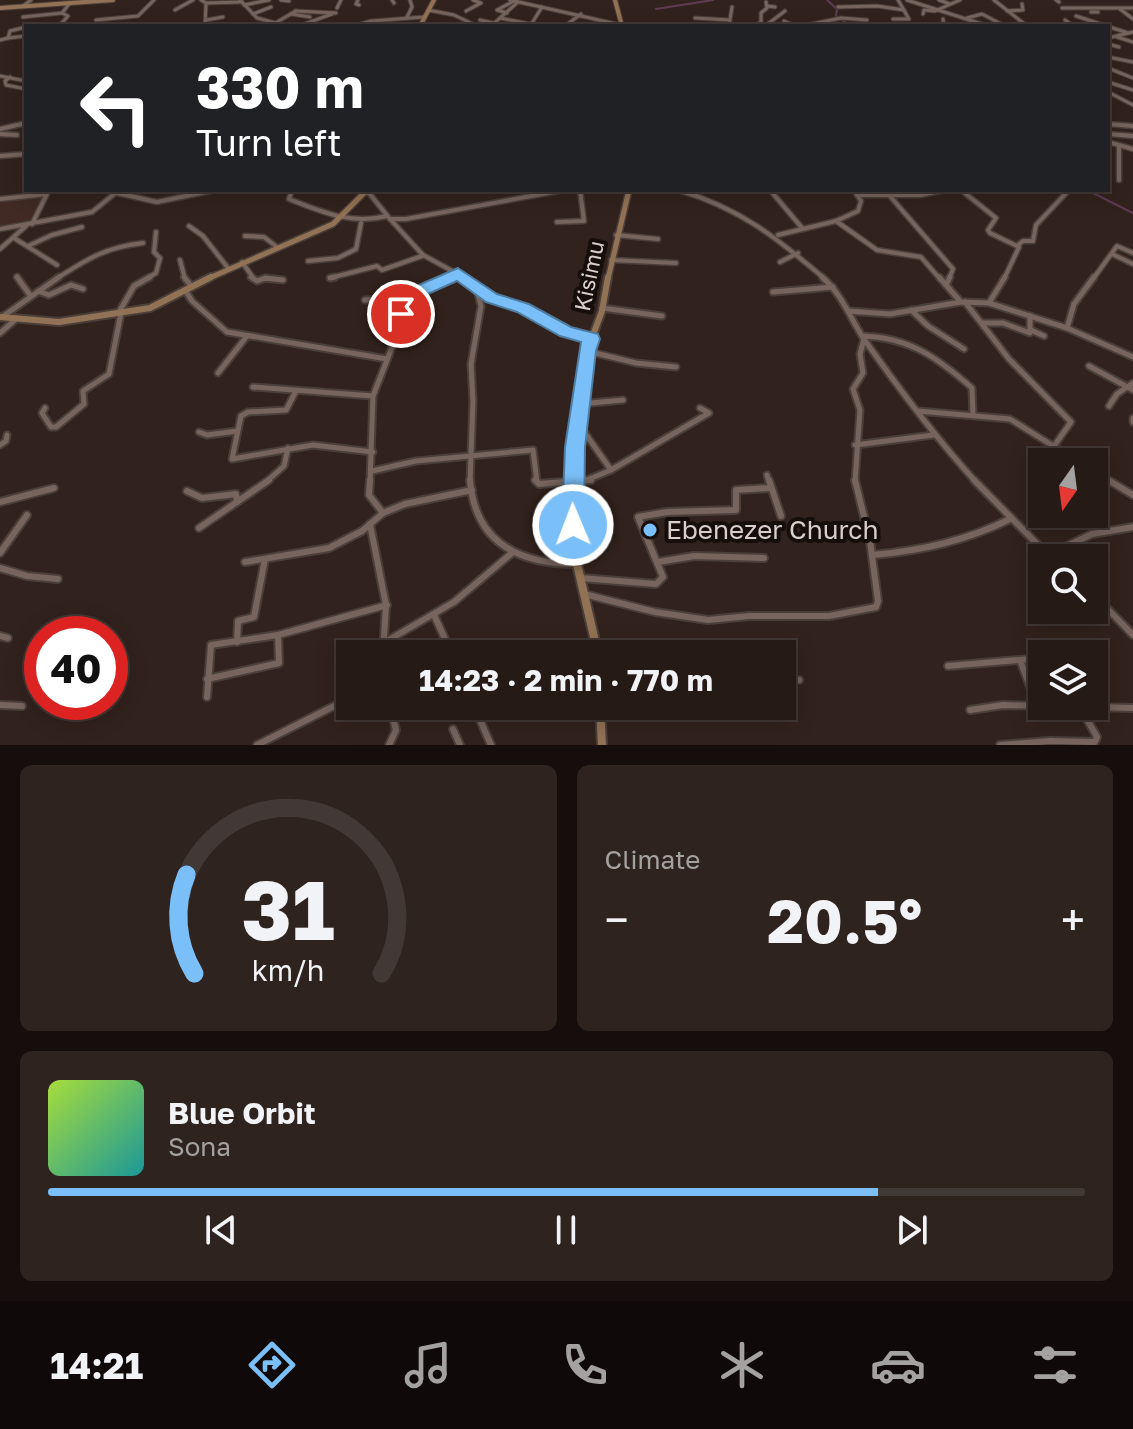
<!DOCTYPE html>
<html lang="en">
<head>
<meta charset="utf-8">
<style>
  :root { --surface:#261a16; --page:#2e231f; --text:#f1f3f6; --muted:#a4a1a1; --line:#423835; --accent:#7abff8 }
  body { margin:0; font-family:"Golos Text",sans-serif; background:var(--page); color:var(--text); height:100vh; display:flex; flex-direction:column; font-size:30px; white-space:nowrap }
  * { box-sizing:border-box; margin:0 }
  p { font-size:26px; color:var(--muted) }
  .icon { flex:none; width:44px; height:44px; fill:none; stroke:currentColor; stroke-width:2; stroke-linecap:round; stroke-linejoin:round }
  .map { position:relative; height:745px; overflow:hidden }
  .details { display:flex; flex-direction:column; gap:20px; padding:20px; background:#150e0c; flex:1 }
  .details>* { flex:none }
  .top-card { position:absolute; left:24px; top:24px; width:1086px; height:168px; border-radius:0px; box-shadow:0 4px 20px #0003,0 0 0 2px var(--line); background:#202124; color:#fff; overflow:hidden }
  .needle { width:52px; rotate:194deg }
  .tools { position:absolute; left:1028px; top:448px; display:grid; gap:16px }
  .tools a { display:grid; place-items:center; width:80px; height:80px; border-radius:0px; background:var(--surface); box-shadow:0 4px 20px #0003,0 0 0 2px var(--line); font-size:40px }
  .speed { position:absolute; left:24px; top:616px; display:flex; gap:16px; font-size:40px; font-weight:700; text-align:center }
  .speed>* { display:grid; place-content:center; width:104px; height:104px; border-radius:50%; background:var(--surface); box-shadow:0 4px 20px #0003,0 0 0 2px var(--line); line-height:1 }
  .speed .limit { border:12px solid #d22; background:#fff; color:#111 }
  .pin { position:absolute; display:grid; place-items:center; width:68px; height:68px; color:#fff; margin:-34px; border:4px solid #fff; border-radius:50%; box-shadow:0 2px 8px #0007 }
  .me { position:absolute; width:88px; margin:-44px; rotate:359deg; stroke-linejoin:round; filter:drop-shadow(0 0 6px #0008) }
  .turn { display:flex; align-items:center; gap:28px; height:168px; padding:0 40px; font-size:36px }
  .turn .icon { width:104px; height:104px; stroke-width:2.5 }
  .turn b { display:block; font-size:56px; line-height:68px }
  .big { font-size:60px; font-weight:700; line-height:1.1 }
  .details .tile { flex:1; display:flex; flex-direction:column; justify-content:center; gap:12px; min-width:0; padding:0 28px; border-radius:12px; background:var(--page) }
  .details .dial { align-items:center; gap:0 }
  .dial svg { height:208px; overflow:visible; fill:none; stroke:var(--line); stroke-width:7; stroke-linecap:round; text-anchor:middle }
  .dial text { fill:var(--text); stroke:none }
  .song { display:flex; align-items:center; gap:24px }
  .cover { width:96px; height:96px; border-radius:12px; background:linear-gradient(135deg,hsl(80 70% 55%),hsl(180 70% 35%)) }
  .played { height:8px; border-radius:4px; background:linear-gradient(90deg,var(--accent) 80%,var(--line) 80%) }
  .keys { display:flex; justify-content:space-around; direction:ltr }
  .heat { display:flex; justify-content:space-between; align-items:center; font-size:44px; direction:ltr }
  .details .tiles { flex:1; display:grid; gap:20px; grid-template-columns:1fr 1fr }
  .tile:last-child { grid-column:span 2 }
  .trip { position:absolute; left:336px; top:640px; width:460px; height:80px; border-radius:0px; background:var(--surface); box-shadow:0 4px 20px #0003,0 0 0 2px var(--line); font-weight:700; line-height:80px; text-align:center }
  .menu { display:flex; height:128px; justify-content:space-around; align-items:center; background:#0f0a09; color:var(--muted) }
  .menu .icon { width:56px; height:56px }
  .menu .on { color:var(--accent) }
  .menu b { font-size:36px; color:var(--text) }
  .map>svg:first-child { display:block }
  .built { fill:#402a23 }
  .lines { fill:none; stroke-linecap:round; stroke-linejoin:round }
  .stream { stroke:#5d3c54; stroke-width:2 }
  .street-far3-casing { stroke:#4b3f3a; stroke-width:5 }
  .street-far2-casing { stroke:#4b3f3a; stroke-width:7 }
  .street-far1-casing { stroke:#4b3f3a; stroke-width:9 }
  .street-casing { stroke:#4b3f3a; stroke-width:10 }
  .secondary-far3-casing { stroke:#4b3f3a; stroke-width:6 }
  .secondary-far2-casing { stroke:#4b3f3a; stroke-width:8 }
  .secondary-far1-casing { stroke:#4b3f3a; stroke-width:10 }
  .secondary-casing { stroke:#4b3f3a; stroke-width:12 }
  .street-far3 { stroke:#76645d; stroke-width:3 }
  .street-far2 { stroke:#76645d; stroke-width:4 }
  .street-far1 { stroke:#76645d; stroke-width:5 }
  .street { stroke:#76645d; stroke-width:6 }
  .secondary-far3 { stroke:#927254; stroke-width:4 }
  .secondary-far2 { stroke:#927254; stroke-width:5 }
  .secondary-far1 { stroke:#927254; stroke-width:6 }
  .secondary { stroke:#927254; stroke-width:8 }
  .route { fill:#7abff8; stroke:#4f7ca1; stroke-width:2 }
  .poi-dot { fill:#7abff8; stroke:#150e0b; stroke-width:3 }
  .labels { text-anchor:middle; stroke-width:8; stroke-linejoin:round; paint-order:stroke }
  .street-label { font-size:22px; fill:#dacfcc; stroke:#150e0b }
  .near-poi-label { font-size:26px; fill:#dacfcc; stroke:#150e0b; text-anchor:start }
</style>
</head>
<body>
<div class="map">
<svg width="1133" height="745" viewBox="0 0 1133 745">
  <rect width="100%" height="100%" fill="#32221d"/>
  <path class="built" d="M 44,194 L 29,222 L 0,228 L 0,200 Z"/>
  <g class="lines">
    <g class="stream">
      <path d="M 827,0 L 837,9 L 836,16 L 851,26"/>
      <path d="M 656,9 L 713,0"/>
      <path d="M 1087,190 L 1133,213"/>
    </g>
    <g class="street-far3-casing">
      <g id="street-far3">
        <path d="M 201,0 L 206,3 L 205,26"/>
        <path d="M 240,0 L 257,18 L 287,26"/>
        <path d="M 281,0 L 289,1"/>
        <path d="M 358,0 L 356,4 L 359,5"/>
        <path d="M 392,0 L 394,3"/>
        <path d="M 510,0 L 621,25"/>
        <path d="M 907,0 L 988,26"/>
        <path d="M 939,0 L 950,4"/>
        <path d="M 994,0 L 1027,26"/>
        <path d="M 1056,0 L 1059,2"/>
        <path d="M 206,3 L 242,2"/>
        <path d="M 244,5 L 269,0"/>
        <path d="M 23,6 L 31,0"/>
        <path d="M 767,6 L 775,7"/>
        <path d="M 838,7 L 877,6 L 904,10"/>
        <path d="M 337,8 L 341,0"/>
        <path d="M 1062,8 L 1133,8"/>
        <path d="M 1120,9 L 1133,19"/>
        <path d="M 175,10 L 193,0"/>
        <path d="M 428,10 L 454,15 L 477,26"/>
        <path d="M 295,11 L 336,13"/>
        <path d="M 466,11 L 481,3 L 473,0"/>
        <path d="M 1007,11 L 1023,10 L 1022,4"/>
        <path d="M 1091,12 L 1098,12"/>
        <path d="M 507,13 L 497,10 L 514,1"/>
        <path d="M 253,14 L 271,7"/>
        <path d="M 291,14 L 310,17"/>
        <path d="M 923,14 L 924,10 L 935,11 L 960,0"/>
        <path d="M 1076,16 L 1128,33"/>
        <path d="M 23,17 L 62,13"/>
        <path d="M 407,17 L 412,7 L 410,0"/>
        <path d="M 500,18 L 540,26"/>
        <path d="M 695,18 L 730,20"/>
        <path d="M 967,18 L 982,14 L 1005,26"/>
        <path d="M 893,19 L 909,19 L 898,0"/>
        <path d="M 943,19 L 944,26"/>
        <path d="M 96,20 L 138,16 L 154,0"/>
        <path d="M 206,20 L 223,17"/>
        <path d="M 480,20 L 493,23"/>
        <path d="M 1065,20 L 1073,26"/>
        <path d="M 784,21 L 795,26"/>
        <path d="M 277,22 L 296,11"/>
        <path d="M 494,23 L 506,26"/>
        <path d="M 532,23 L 542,7"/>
        <path d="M 856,25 L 863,26"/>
        <path d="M 59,26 L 68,16 L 62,13 L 70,3"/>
        <path d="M 299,26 L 332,14"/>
        <path d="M 354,26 L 371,21 L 424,17"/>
        <path d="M 491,26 L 518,2"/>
        <path d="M 565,26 L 581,14"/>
        <path d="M 729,26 L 732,7"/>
        <path d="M 756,26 L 761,22 L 761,13 L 767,8 L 766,2"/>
        <path d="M 765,26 L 785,11"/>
        <path d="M 802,26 L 841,18 L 867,20"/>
        <path d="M 926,26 L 935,26"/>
        <path d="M 22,28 L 10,31 L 8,38 L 26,36"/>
        <path d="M 1117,37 L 1133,42"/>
        <path d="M 1108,38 L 1133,32"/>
        <path d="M 0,40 L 8,38"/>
        <path d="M 1108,44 L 1119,47"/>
        <path d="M 1108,57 L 1133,62"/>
        <path d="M 1108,68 L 1133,78"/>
        <path d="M 0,76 L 26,81"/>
        <path d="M 10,77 L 5,81 L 6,85 L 26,89"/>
        <path d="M 1108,82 L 1133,90"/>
        <path d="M 1108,92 L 1133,105"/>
      </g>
    </g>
    <g class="street-far2-casing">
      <g id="street-far2">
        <path d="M 1108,124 L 1133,126"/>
        <path d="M 0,129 L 26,123"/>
        <path d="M 0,134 L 17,135"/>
        <path d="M 1108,134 L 1133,136"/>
        <path d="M 1108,142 L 1133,149"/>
        <path d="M 1119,146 L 1119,180"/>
        <path d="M 0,156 L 26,154"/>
        <path d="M 292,190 L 289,199 C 322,212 351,225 387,216"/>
        <path d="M 353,190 L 369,193 L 390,219 L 406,219 L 564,190"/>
        <path d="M 678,190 C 740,208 777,238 825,279"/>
        <path d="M 770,190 L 803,229"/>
        <path d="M 961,190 L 996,218 L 988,230 L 990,233 L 1019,247 L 1004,279"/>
        <path d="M 117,193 L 157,202 L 215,190"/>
        <path d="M 857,195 L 920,195 L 945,190"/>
        <path d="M 889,195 L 953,269 L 949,279"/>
        <path d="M 0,199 L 47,194 L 32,224"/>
        <path d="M 390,219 L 423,255 L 467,279"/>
        <path d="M 836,221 L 877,250 L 921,257 L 940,279"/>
        <path d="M 557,222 L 584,221 L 580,190"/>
        <path d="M 189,226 L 203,236 L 228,268"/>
        <path d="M 0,229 L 92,212 L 119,190"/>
        <path d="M 616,235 L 658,239"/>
        <path d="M 778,235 L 836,221 L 858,211 L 861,201 L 854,190"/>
        <path d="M 245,236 L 264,237 L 277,247"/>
        <path d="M 14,238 L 57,265"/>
        <path d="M 1018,245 L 1023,241 L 1033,241 L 1036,225 L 1069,190"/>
        <path d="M 28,246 L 52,235 L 82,227"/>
        <path d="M 0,249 L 26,226"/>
        <path d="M 1112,254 L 1133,264"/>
        <path d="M 180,260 L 185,279"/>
        <path d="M 611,260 L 676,263"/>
        <path d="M 308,261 L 338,258 L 356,249 L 361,223"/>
        <path d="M 242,262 L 254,279"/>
        <path d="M 780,262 L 798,253"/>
        <path d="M 330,278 L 377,266 L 382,270 L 422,256"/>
        <path d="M 56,279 C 87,259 106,247 143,243"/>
        <path d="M 146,279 L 156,273 L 160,258 L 154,252 L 156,232"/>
        <path d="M 263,279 L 272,279"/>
        <path d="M 447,279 L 458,274"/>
        <path d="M 1093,279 L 1117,246 L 1133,253"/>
      </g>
    </g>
    <g class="street-far1-casing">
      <g id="street-far1">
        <path d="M 17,277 L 30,295"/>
        <path d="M 184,277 L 192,287"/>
        <path d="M 251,277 L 257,281 L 265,278 L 283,280"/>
        <path d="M 464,277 L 477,290 L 481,306 L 471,364 L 473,401 L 470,482"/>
        <path d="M 822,277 C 842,294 850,318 864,339 C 899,389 935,437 976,482"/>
        <path d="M 939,277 L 960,301"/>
        <path d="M 330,278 L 335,277"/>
        <path d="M 946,285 L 950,277"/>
        <path d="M 185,290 L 192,301 L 227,332 L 387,359"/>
        <path d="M 38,291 L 49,295 L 71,285 L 83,289"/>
        <path d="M 479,291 C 517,306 553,328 592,339"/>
        <path d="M 773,292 L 833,287"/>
        <path d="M 365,300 L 404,298 L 452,277"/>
        <path d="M 965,302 L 1009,359 L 1071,422 L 1054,446"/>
        <path d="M 989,303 L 1005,277"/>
        <path d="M 602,308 L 662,316"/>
        <path d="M 911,310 L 928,326 L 964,349"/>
        <path d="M 848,311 L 890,314 L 961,302 L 989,303 L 1067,328 L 1133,357"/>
        <path d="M 119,312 L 134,286 L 150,277"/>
        <path d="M 2,317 L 59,277"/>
        <path d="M 983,323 L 1003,323 L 1030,333 L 1030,316"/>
        <path d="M 1067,328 L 1074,304 L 1094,277"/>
        <path d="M 1031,330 L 1044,336"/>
        <path d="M 0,333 L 16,319"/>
        <path d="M 862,336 C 909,337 938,358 972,388 L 973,414"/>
        <path d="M 587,351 L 636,363 L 676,367"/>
        <path d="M 1089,366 L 1133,390"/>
        <path d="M 218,373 L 247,336"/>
        <path d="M 253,387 L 373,396"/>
        <path d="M 296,391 L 286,410 L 248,412 L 241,416 L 232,459 L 313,445 L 373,452"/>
        <path d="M 580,404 L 623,400"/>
        <path d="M 1109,406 L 1117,394 L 1133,383"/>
        <path d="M 45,408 L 42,413 L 51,427 L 56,427 L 84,404 L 83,391 L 109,374 L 121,313"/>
        <path d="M 918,411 L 1010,419 L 1079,462"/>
        <path d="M 1133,418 L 1133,422"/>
        <path d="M 580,426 L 611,470 L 709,413 L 700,408"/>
        <path d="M 199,432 L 207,435 L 237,431"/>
        <path d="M 0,445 L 6,441 L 7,435"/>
        <path d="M 855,445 L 933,435"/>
        <path d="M 372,471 L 416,461 L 533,450 L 537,482"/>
        <path d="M 1094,472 L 1111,482"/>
        <path d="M 767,475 L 769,482"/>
        <path d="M 266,482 L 284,466 L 288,448"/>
        <path d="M 370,482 L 373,396 L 396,337 L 404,298"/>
        <path d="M 582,482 L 611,470"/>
        <path d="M 855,482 L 860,410 L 853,389 L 863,373 L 860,354 L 864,339"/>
      </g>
    </g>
    <g class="street-casing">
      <g id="street">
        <path d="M 370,480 L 369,495 L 383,513"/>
        <path d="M 470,480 C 475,543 519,564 577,564"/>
        <path d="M 535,480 L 539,484 L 591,480"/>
        <path d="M 769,480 L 781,516"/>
        <path d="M 974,480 L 1051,558"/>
        <path d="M 1108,480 L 1133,495"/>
        <path d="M 187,491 L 202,498 L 236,494 L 237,502"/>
        <path d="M 0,502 L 54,488"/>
        <path d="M 370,524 L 386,605 L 383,654"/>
        <path d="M 199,528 L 269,480"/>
        <path d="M 0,553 L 27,515"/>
        <path d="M 872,555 C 921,551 966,541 1010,519"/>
        <path d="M 1048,555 L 1092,534 L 1133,527"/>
        <path d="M 245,562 L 329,548 L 362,531 L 383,513 L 405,504 L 472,490"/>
        <path d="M 658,562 L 694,556 L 764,558"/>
        <path d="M 0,568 L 27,576 L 58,579"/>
        <path d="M 581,578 L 656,584 L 663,577 L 638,517 L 667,512 L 736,510 L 736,490 L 770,488"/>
        <path d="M 584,594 L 655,612 L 708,620 L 749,616 L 829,616 L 876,607 L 878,601 L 870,541 L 855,480"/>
        <path d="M 1094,595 L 1133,635"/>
        <path d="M 434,615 L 452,654"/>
        <path d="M 0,636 L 8,638"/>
        <path d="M 387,641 L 454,602 L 512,553"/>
        <path d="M 237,642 L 238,621 L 254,617 L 265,559"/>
        <path d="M 517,654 L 520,651 L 527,654"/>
        <path d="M 1020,660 L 1037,705"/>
        <path d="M 948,666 L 1042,658"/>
        <path d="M 207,679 L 279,663 L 278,635"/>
        <path d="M 782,679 L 799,680"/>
        <path d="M 207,697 L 211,645 L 278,635 L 387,605"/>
        <path d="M 0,705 L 22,706"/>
        <path d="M 474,706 L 491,745"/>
        <path d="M 656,706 L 656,712"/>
        <path d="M 1044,706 L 1133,708"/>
        <path d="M 970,710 L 1003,705 L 1042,706"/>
        <path d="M 453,729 L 460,745"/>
        <path d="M 257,745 L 350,698"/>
        <path d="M 389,745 L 396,730 L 390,706"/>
        <path d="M 1000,745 L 1050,741 L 1095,742 L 1097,737 L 1080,707"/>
      </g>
    </g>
    <g class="secondary-far3-casing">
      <g id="secondary-far3">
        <path d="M 615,0 L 622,26"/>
        <path d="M 0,8 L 113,0"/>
        <path d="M 420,26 L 434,0"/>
      </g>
    </g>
    <g class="secondary-far2-casing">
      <g id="secondary-far2">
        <path d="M 207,279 L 333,224 L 367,190"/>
        <path d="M 608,279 L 629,190"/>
      </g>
    </g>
    <g class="secondary-far1-casing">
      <g id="secondary-far1">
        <path d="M 0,317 L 59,322 L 150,308 L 211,277"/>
        <path d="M 574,482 L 587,351 L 602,311 L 608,277"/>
      </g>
    </g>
    <g class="secondary-casing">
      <g id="secondary">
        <path d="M 574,480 L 577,564 L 598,654"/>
        <path d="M 600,706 L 602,745"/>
      </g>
    </g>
    <use href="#street-far3" class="street-far3"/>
    <use href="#street-far2" class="street-far2"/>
    <use href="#street-far1" class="street-far1"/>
    <use href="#street" class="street"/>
    <use href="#secondary-far3" class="secondary-far3"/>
    <use href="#secondary-far2" class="secondary-far2"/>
    <use href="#secondary-far1" class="secondary-far1"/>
    <use href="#secondary" class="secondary"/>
  </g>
  <path class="route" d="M 458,268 L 497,294 L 529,304 L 571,327 L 598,334 L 600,339 L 596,351 L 585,447 L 584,525 L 581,532 L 573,535 L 566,532 L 562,525 L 565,447 L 581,342 L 560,336 L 517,312 L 486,302 L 457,281 L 412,301 L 407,318 L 395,318 L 392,314 L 398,294 Z"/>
  <circle class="poi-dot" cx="650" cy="530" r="8"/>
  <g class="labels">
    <g class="street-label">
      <text transform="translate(589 276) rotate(-78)" y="8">Kisimu</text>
    </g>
    <g class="near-poi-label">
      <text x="666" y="539">Ebenezer Church</text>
    </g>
  </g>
</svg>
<div class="tools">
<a><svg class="needle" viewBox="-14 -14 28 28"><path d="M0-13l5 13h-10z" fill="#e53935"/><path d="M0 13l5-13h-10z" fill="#a4a1a1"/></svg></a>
<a><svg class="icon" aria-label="search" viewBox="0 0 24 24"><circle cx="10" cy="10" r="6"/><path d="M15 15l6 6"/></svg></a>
<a><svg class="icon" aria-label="layers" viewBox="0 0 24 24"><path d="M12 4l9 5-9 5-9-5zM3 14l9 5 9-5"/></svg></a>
</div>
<div class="speed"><div class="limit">40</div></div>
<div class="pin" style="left:401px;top:314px;background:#d93025"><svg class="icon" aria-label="arrive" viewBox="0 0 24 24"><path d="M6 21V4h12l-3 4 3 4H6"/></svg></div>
<svg class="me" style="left:573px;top:525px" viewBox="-20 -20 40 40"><circle r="17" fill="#7abff8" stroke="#fff" stroke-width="3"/><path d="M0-11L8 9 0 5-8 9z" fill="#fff"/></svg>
<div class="trip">14:23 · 2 min · 770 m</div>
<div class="top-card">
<div class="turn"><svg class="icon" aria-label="left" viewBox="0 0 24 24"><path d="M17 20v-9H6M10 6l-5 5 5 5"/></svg><div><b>330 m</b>Turn left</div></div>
</div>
</div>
<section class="details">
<div class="tiles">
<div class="tile dial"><svg viewBox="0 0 100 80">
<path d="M14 69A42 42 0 1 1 86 69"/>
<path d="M14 69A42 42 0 0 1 11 31" stroke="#7abff8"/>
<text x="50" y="56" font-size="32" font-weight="700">31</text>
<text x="50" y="72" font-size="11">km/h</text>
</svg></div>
<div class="tile"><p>Climate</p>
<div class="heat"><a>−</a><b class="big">20.5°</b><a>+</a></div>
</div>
<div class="tile">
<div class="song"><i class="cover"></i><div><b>Blue Orbit</b><p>Sona</p></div></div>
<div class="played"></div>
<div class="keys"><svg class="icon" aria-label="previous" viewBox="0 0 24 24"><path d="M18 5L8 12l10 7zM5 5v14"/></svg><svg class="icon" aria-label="pause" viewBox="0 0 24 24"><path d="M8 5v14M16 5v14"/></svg><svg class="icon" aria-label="next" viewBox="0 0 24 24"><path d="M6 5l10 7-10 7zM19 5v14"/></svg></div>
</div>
</div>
</section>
<nav class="menu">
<b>14:21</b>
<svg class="icon on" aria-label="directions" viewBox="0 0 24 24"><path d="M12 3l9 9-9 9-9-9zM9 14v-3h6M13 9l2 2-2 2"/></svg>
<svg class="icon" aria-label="music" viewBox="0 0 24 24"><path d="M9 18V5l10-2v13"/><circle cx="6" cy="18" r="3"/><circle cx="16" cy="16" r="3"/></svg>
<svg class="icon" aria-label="phone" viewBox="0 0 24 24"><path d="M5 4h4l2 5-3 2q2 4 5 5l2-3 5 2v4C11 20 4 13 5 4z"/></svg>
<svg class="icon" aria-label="climate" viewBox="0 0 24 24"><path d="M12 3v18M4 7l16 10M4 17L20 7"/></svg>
<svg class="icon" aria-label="car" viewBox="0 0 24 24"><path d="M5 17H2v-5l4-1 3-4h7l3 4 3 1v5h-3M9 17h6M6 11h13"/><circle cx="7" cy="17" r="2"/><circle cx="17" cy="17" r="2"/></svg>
<svg class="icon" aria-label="filters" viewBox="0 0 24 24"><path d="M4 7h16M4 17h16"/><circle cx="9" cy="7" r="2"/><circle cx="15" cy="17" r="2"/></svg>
</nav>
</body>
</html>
